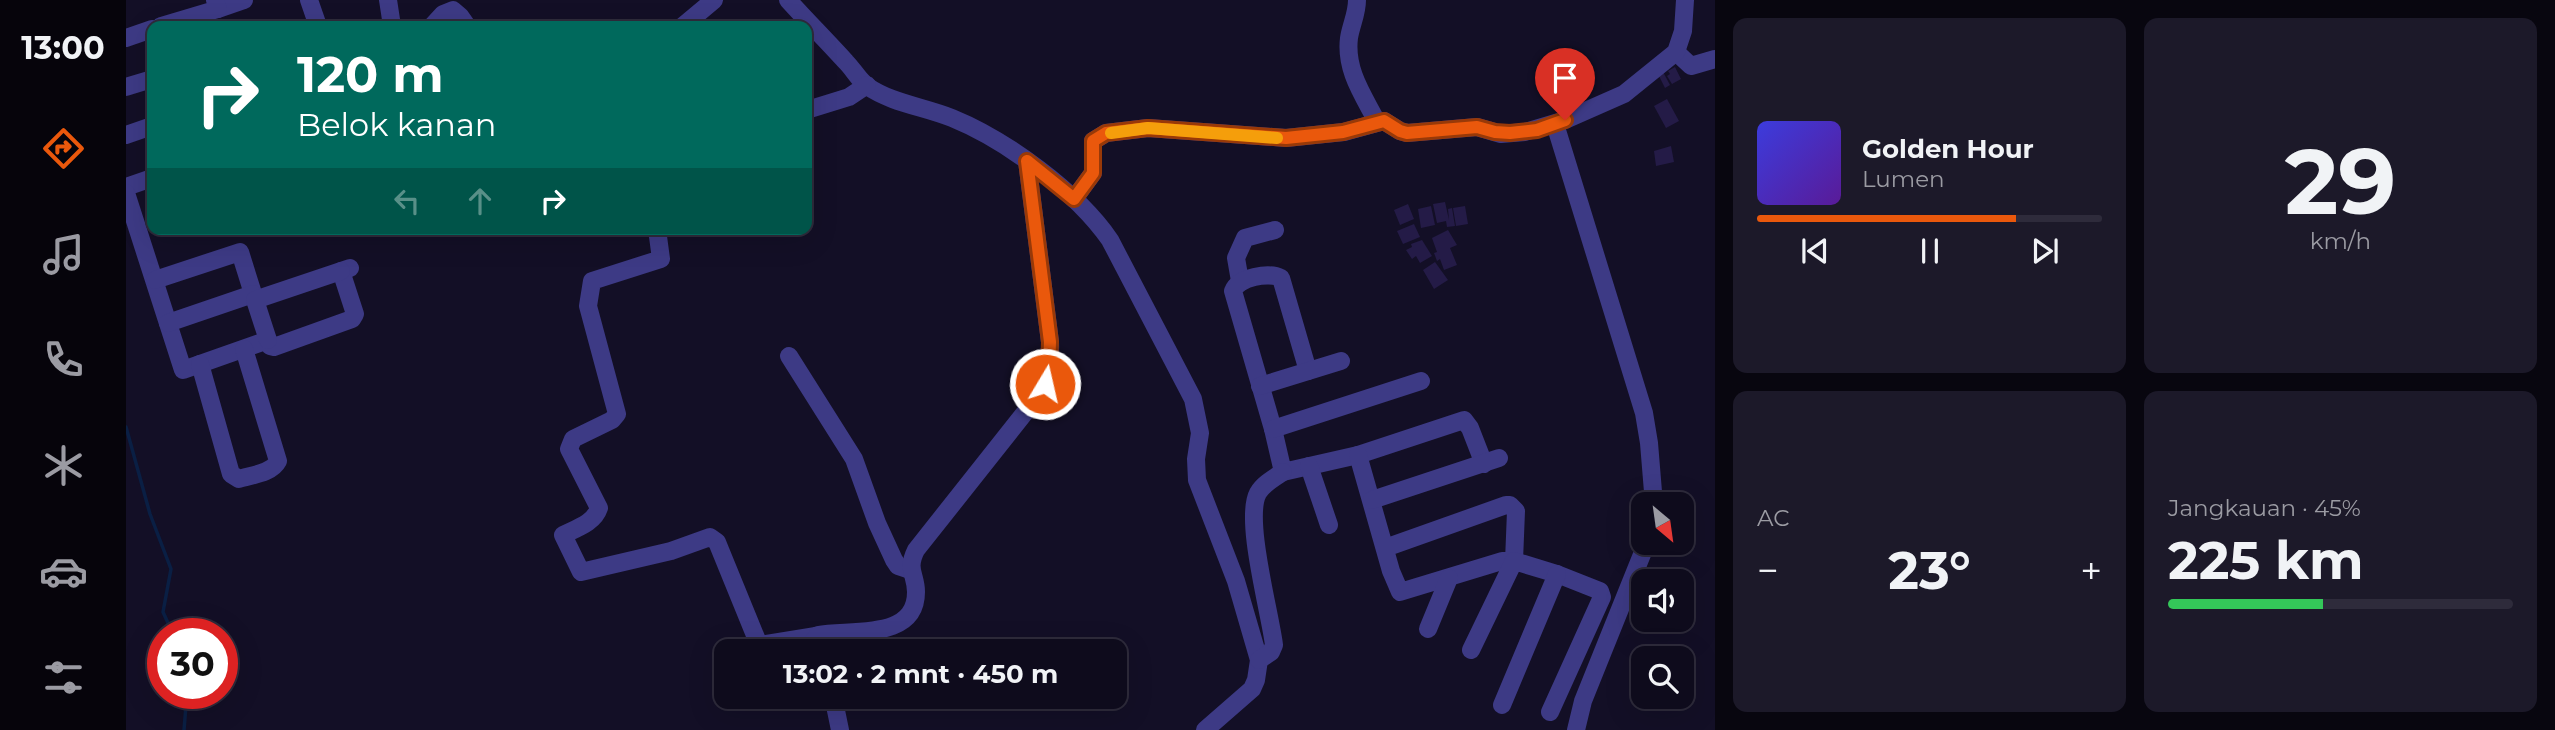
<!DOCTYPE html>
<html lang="id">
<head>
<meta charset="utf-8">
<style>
  :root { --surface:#0e0b1c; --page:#1c1929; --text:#f1f3f6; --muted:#9b9ba3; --line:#2e2b3b; --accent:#ea580c }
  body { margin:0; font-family:Montserrat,sans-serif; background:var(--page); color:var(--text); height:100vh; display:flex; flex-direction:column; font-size:26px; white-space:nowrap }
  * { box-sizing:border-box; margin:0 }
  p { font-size:23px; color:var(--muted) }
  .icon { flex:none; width:38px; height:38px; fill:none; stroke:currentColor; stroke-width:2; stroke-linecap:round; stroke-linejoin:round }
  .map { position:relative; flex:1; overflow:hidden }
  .drawer { display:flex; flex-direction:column; gap:18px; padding:18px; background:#08060f; width:840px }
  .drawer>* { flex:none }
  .top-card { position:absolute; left:21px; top:21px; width:665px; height:214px; border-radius:14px; box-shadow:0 7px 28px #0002,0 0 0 2px var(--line); background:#00695c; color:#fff; overflow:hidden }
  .needle { width:46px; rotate:151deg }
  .tools { position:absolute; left:1505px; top:492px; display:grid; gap:14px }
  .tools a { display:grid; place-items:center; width:63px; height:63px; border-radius:14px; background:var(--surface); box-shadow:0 7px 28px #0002,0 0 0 2px var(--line); font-size:35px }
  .speed { position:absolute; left:21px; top:618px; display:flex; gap:14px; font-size:35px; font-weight:700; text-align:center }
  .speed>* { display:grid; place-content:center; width:91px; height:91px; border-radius:50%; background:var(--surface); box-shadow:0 7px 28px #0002,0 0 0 2px var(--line); line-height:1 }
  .speed .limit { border:10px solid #d22; background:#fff; color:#111 }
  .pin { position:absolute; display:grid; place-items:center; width:60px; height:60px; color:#fff; margin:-72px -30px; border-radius:50% 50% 50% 0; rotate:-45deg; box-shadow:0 0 7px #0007 }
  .pin .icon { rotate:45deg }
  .me { position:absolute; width:77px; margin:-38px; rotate:9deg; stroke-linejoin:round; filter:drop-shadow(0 0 5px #0008) }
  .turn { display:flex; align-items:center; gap:24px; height:147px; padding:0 35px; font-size:32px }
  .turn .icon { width:91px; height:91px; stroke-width:2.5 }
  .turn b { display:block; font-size:49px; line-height:60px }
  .lanes { display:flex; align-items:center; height:66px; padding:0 35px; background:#0003; justify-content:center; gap:35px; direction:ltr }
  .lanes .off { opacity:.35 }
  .big { font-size:52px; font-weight:700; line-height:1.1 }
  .drawer .card { flex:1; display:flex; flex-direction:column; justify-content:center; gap:10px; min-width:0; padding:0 24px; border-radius:14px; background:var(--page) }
  .drawer .dial { align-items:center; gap:0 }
  .dial b { font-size:91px; line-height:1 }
  .song { display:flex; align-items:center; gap:21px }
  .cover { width:84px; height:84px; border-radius:10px; background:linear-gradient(135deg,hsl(240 70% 55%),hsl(270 70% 35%)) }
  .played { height:7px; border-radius:4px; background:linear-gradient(90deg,var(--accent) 75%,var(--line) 75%) }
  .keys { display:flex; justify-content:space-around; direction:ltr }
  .heat { display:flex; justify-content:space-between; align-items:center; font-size:38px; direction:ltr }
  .charge { height:10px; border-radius:5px; background:linear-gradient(90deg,#34c759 45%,var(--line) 0) }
  .drawer .tiles { flex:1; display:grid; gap:18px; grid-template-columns:repeat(2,1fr) }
  .trip { position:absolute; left:588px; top:639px; width:413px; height:70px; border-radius:14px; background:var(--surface); box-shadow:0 7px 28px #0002,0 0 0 2px var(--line); font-weight:700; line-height:70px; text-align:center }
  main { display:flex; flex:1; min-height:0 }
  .dock { display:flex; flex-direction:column; width:126px; justify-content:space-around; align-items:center; background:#06040b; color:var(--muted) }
  .dock .icon { width:49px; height:49px }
  .dock .on { color:var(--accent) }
  .dock b { font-size:32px; color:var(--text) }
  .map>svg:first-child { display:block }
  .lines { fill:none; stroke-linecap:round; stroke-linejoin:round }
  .stream { stroke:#0a1f44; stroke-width:3.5 }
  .building { fill:#241b47 }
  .minor { stroke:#3d3a85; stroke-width:18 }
  .route-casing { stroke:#983908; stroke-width:18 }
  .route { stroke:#ea580c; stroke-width:12 }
  .slow { stroke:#f59e0b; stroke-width:12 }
</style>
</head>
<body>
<main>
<nav class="dock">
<b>13:00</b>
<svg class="icon on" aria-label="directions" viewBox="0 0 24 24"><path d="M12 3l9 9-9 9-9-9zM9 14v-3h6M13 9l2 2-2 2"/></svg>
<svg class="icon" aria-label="music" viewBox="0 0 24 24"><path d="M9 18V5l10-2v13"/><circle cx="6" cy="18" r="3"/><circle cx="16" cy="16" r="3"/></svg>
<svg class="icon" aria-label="phone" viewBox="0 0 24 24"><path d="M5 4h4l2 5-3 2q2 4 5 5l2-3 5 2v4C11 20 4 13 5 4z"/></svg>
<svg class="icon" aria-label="climate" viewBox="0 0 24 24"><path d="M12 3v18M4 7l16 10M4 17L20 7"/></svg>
<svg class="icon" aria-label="car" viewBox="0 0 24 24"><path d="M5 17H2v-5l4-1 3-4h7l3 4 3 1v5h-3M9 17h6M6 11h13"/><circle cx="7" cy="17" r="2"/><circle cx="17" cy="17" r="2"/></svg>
<svg class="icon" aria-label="filters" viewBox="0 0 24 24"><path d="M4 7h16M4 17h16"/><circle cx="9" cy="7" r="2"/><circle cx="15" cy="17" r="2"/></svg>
</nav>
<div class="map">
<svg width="1589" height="730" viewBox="0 0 1589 730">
  <rect width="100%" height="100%" fill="#130f26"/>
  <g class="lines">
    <g class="stream">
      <path d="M 0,427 L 24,514 L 45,569 L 37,612 L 47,634"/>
      <path d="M 58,730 L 61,693"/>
    </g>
  </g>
  <g class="building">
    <path d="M 1549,67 L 1555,79 L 1546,84 L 1541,76 L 1544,74 L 1542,71 Z"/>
    <path d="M 1535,68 L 1544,85 L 1539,88 L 1530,70 Z"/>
    <path d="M 1541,99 L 1553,121 L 1540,128 L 1528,106 Z"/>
    <path d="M 1545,146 L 1548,162 L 1530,166 L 1528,151 Z"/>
    <path d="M 1319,202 L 1323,220 L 1322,209 L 1326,208 L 1329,226 L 1321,227 L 1320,221 L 1311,223 L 1307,204 Z"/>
    <path d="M 1282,204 L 1288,219 L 1274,225 L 1268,210 Z"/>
    <path d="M 1305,206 L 1309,225 L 1295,228 L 1292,209 Z"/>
    <path d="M 1339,206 L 1342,224 L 1330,226 L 1327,208 Z"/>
    <path d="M 1288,224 L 1294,237 L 1277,244 L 1271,231 Z"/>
    <path d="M 1322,230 L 1331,245 L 1324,248 L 1331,265 L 1318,270 L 1314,259 L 1311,261 L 1308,253 L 1311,252 L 1306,238 Z"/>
    <path d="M 1296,240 L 1306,256 L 1294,263 L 1290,256 L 1286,259 L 1280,250 L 1286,247 L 1285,244 Z"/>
    <path d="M 1309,262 L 1322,280 L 1308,289 L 1297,270 Z"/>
  </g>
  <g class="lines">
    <g class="minor">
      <path d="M 183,0 L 192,26"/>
      <path d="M 262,0 L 266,26"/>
      <path d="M 662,0 C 681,21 701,41 720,62 C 727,69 733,80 741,86 C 765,103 799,107 826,118 C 880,140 951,192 984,240 L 1067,399 L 1074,433 L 1070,459 L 1071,480 L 1110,581 L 1133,660 L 1130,680 L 1126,689 L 1079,730"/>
      <path d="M 1231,0 C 1231,14 1225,25 1223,38 C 1219,70 1237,95 1251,122"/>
      <path d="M 92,9 L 118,0"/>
      <path d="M 35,26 L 92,9 L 89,0"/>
      <path d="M 306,26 L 317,14 L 327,10 L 334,16 L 341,26"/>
      <path d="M 557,26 L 588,0"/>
      <path d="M 0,38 L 26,29"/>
      <path d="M 1550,52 L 1565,66 L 1589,59"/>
      <path d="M 0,87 L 26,79"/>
      <path d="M 681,110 L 723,97 L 741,85"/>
      <path d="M 1429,124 L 1518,413 L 1523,443 L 1528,504"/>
      <path d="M 0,135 L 26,126"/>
      <path d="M 0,187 L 26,178"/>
      <path d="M 0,193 L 57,370 L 142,340 L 144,346 L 148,347 L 226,319 L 229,314 L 215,271 L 224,268"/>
      <path d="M 948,199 L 967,173 L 967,141 L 980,133 L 1022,128 L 1160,138 L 1218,132 L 1258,121 L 1274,131 L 1281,133 L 1351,127 L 1375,134 L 1399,132 L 1439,120 L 1498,94 L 1550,52 L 1557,31 L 1559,0"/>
      <path d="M 531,229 L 535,259 L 466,281 L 462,306 L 491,414 L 486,420 L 447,439 L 443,449 L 473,508 C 468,523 451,528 437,535 L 455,572 L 545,551 L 584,537 L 591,542 L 593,547 L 633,645 L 690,636"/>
      <path d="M 29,280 L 114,252 L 129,300"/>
      <path d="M 1114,281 L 1110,258 L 1119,238 L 1149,230"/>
      <path d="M 42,323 L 127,294"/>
      <path d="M 142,340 L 129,300 L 215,271"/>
      <path d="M 663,356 L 728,459 L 751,523 L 768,560 L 772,566 L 784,570"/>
      <path d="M 74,364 L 105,474 L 113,479 C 126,475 146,473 152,461 L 118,349"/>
      <path d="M 1182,371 L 1155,278 C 1143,272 1112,277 1107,291 L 1147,429 L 1157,472 L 1232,455 L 1338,420 L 1344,428 L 1358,464"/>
      <path d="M 1134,386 L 1215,361"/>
      <path d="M 1147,429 L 1295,381"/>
      <path d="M 1232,455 L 1265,571 L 1274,592 L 1376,561 L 1388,561 L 1390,511 L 1384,505 L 1380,505 L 1259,548"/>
      <path d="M 1183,466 L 1203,525"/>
      <path d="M 1246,500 L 1373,458"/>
      <path d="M 1302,629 L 1323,578"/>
      <path d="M 1345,650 L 1388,561 L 1431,574 L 1474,591 L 1476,597 L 1424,712"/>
      <path d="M 692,651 L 688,640 L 692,635 C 724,629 790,641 790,592 C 790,574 780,570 790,550 L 912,396 C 922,378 925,362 924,342 L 901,161"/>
      <path d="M 1133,660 L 1145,652 L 1148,645 C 1144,612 1118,519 1132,493 C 1137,484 1148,478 1157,472"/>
      <path d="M 707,696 L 714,730"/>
      <path d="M 1376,705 L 1431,574"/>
      <path d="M 1450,730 L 1457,701 L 1521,542"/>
    </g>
  </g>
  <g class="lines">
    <g class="route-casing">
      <path id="route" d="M 919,384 L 923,370 L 924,342 L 901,161 L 948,199 L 967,173 L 967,141 L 980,133 L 1022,128 L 1160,138 L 1217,132 L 1258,121 L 1274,131 L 1281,133 L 1351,127 L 1369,132 L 1384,133 L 1411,130 L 1439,120"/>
    </g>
    <use href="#route" class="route"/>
    <path class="slow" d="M 985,133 L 1022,128 L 1151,138"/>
  </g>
</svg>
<div class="tools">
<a><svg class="needle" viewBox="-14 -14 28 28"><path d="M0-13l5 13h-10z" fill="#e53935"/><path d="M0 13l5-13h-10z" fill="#9b9ba3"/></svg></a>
<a><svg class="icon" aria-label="sound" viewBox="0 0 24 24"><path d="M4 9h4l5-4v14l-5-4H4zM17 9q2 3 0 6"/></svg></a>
<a><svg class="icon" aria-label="search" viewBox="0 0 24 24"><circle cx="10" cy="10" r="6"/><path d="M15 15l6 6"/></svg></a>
</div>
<div class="speed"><div class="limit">30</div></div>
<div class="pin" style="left:1439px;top:120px;background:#d93025"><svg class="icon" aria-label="arrive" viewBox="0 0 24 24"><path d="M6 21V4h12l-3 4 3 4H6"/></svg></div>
<svg class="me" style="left:919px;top:384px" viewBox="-20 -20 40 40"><circle r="17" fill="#ea580c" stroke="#fff" stroke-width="3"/><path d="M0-11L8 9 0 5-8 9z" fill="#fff"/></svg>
<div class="trip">13:02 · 2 mnt · 450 m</div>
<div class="top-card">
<div class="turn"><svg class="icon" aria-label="right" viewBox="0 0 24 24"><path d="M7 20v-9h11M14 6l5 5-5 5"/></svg><div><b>120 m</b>Belok kanan</div></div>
<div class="lanes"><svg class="icon off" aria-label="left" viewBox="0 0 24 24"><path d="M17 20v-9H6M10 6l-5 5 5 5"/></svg><svg class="icon off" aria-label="ahead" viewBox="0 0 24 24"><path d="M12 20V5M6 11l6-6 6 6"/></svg><svg class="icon" aria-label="right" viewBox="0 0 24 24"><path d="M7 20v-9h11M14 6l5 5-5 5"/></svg></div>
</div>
</div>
<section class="drawer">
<div class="tiles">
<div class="card">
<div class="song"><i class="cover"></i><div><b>Golden Hour</b><p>Lumen</p></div></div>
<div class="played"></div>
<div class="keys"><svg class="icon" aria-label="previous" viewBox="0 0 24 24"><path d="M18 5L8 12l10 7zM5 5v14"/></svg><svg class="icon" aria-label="pause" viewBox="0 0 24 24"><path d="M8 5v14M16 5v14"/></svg><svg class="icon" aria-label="next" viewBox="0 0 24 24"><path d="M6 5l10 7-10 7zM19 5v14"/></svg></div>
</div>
<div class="card dial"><b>29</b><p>km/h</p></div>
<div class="card"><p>AC</p>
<div class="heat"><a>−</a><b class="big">23°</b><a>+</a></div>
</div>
<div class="card"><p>Jangkauan · 45%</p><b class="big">225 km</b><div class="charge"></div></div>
</div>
</section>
</main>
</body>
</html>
